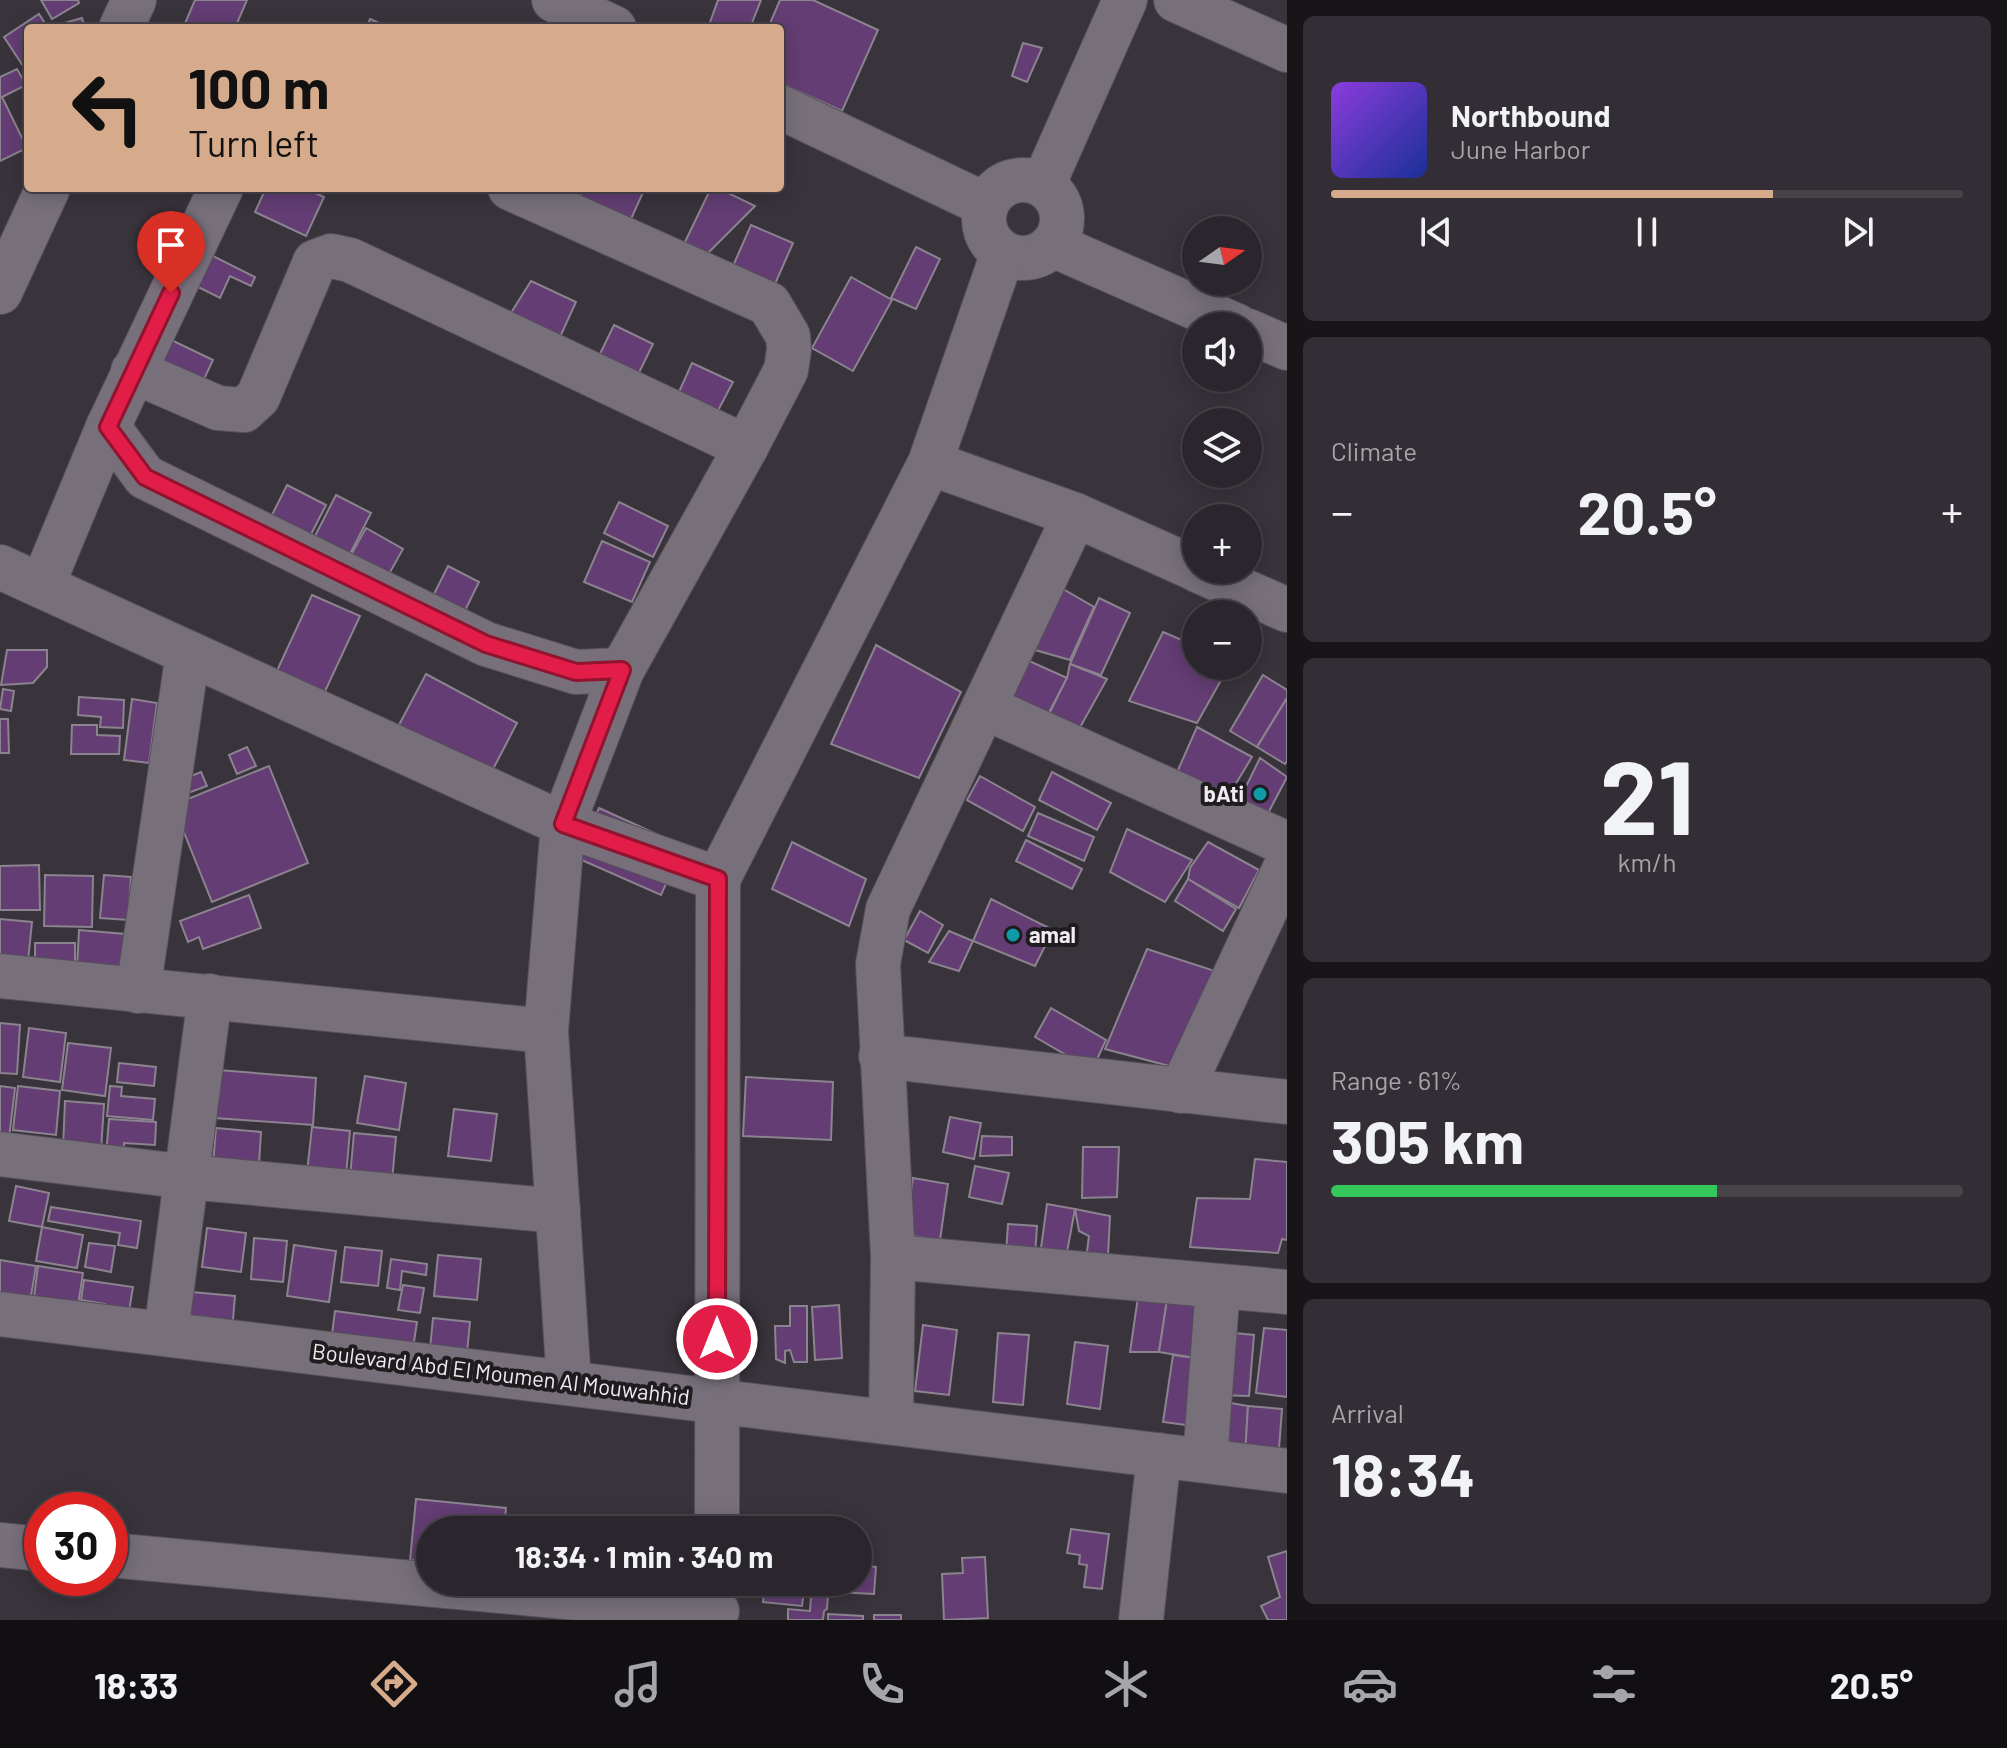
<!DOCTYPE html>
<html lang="en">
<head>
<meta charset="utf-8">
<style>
  :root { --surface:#2b262d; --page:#332e35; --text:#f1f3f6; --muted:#a6a5aa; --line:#474349; --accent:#d6ab8b }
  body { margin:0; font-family:Barlow,sans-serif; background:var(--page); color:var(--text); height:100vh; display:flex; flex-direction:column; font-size:30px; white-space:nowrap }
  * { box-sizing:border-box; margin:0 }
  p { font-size:26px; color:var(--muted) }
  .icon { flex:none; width:44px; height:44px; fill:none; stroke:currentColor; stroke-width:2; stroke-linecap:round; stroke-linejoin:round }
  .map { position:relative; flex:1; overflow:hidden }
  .side { display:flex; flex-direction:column; gap:16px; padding:16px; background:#181519; width:720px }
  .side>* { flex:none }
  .top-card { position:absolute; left:24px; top:24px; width:760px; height:168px; border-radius:8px; box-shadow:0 4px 20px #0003,0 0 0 2px var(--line); background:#d6ab8b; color:#111; overflow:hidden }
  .needle { width:52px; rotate:76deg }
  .fabs { position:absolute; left:1182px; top:216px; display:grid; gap:16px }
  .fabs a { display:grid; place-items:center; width:80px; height:80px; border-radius:50%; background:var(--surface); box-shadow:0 4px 20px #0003,0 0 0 2px var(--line); font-size:40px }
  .speed { position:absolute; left:24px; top:1492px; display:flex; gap:16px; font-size:40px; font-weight:700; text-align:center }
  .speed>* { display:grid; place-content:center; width:104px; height:104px; border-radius:50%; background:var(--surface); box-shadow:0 4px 20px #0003,0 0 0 2px var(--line); line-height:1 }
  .speed .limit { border:12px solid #d22; background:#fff; color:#111 }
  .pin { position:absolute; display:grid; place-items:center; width:68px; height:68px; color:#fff; margin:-82px -34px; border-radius:50% 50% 50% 0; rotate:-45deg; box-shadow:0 0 8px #0007 }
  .pin .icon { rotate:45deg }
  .me { position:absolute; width:88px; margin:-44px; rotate:0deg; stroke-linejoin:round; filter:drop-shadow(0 0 6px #0008) }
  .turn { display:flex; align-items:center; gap:28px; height:168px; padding:0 32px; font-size:36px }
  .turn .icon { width:104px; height:104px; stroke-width:2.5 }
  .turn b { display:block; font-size:56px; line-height:68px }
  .big { font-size:60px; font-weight:700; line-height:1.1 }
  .side .card { flex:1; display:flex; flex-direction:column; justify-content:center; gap:12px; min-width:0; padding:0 28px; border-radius:12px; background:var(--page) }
  .side .dial { align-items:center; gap:0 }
  .dial b { font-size:104px; line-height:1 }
  .song { display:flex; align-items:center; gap:24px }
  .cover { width:96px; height:96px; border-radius:12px; background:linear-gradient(135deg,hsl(270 70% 55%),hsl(230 70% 35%)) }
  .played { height:8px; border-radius:4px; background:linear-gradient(90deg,var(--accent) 70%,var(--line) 70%) }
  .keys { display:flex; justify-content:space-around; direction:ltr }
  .heat { display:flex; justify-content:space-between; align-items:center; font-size:44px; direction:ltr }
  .charge { height:12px; border-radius:6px; background:linear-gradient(90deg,#34c759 61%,var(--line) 0) }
  .trip { position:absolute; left:416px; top:1516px; width:456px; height:80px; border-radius:40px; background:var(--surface); box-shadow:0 4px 20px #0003,0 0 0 2px var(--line); font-weight:700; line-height:80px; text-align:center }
  .tabs { display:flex; height:128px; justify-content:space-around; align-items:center; background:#110f12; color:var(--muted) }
  .tabs .icon { width:56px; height:56px }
  .tabs .active { color:var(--accent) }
  .tabs b { font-size:36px; color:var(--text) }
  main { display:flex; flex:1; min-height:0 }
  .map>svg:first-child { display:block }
  .building { fill:#633d73; stroke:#8b838e; stroke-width:2 }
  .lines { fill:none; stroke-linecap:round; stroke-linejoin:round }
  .minor-casing { stroke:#565059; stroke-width:46 }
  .minor { stroke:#77707b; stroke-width:44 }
  .route-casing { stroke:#92132f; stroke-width:20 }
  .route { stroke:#e11d48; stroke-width:14 }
  .culture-dot { fill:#0f9aa8; stroke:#1f1c20; stroke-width:3 }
  .labels { text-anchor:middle; stroke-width:8; stroke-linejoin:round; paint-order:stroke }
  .poi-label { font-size:22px; font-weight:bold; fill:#efebf1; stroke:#1f1c20; text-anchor:end }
  .street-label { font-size:22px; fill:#efebf1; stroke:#1f1c20 }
</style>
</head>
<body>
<main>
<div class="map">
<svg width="1287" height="1620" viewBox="0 0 1287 1620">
  <rect width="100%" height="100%" fill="#39333c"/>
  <g class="building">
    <path d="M 41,0 L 78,0 L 79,3 L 52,19 Z"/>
    <path d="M 195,0 L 247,0 L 235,28 L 183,28 Z"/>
    <path d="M 718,0 L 761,0 L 750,28 L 708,28 Z"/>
    <path d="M 780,0 L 813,0 L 878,30 L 842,111 L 780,83 L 780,28 L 768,28 Z"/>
    <path d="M 39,14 L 48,28 L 28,28 L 28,68 L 25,69 L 4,37 Z"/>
    <path d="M 82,18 L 85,28 L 54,28 L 54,26 Z"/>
    <path d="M 370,19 L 390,28 L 366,28 Z"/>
    <path d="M 1023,43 L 1042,48 L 1027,82 L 1012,76 Z"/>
    <path d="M 17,69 L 26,85 L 2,97 L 27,148 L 0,161 L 0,77 Z"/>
    <path d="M 266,188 L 305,188 L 324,197 L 306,236 L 255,212 Z"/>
    <path d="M 584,188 L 645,188 L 622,239 L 571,215 Z"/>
    <path d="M 711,188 L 718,188 L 755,206 L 705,256 L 683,246 Z"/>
    <path d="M 751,225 L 793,243 L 775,284 L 733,266 Z"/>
    <path d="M 916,247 L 940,259 L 916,309 L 891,298 Z"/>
    <path d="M 203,251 L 255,277 L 251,286 L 230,276 L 220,298 L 188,282 Z"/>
    <path d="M 851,277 L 892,300 L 853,371 L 812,348 Z"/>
    <path d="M 531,281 L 576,302 L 560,337 L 509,316 Z"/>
    <path d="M 614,325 L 653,344 L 634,383 L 595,364 Z"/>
    <path d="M 165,337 L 213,360 L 197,394 L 149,372 Z"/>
    <path d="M 692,363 L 733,382 L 713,420 L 674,403 Z"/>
    <path d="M 287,485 L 326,505 L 304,548 L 265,529 Z"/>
    <path d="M 336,495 L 371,513 L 350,554 L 315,536 Z"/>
    <path d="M 619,502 L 668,526 L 653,557 L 604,533 Z"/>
    <path d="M 366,528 L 403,549 L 379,592 L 342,571 Z"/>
    <path d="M 602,541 L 650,562 L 632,602 L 584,582 Z"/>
    <path d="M 448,566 L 479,582 L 458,625 L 426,610 Z"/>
    <path d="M 1063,589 L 1094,607 L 1070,660 L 1035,650 Z"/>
    <path d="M 312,595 L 360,616 L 321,700 L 274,677 Z"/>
    <path d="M 1099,598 L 1130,613 L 1101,675 L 1070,664 Z"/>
    <path d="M 1163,632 L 1196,646 L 1196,666 L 1229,666 L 1197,723 L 1129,701 Z"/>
    <path d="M 876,645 L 961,692 L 919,778 L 831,744 Z"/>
    <path d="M 7,650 L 47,650 L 47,667 L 33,683 L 1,685 Z"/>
    <path d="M 1027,660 L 1067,678 L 1043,724 L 1009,706 Z"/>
    <path d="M 1070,664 L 1107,679 L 1078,731 L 1048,716 L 1067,678 Z"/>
    <path d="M 426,674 L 517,723 L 476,802 L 384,753 Z"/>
    <path d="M 1263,675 L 1287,690 L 1287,698 L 1257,747 L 1230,731 Z"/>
    <path d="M 3,689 L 14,691 L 11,711 L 0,709 Z"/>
    <path d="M 79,697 L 124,700 L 123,728 L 100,727 L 101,717 L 78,715 Z"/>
    <path d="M 1287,698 L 1287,761 L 1285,764 L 1257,747 Z"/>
    <path d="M 132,699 L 157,703 L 149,763 L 124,760 Z"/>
    <path d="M 0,719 L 8,719 L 9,753 L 0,753 Z"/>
    <path d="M 72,725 L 97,725 L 97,735 L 120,736 L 119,754 L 71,754 Z"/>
    <path d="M 1197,727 L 1252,757 L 1224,803 L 1178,770 Z"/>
    <path d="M 247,747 L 256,766 L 237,774 L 229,755 Z"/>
    <path d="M 1260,758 L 1287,777 L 1265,819 L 1235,809 Z"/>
    <path d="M 269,766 L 308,863 L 212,902 L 173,805 Z"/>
    <path d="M 201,772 L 207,786 L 188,793 L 183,779 Z"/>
    <path d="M 1052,772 L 1111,803 L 1097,830 L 1039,800 Z"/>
    <path d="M 980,776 L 1035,807 L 1023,831 L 967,800 Z"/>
    <path d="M 599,808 L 683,846 L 661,895 L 577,858 Z"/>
    <path d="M 1038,813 L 1094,837 L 1084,861 L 1028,836 Z"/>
    <path d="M 1127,829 L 1192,860 L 1165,902 L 1110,872 Z"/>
    <path d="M 1026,840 L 1082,869 L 1072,889 L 1016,861 Z"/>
    <path d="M 792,842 L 866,879 L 849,926 L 772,889 Z"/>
    <path d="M 1208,842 L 1259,870 L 1239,908 L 1188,879 L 1190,868 Z"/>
    <path d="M 39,865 L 40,910 L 0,910 L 0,866 Z"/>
    <path d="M 45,875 L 93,876 L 92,927 L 44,926 Z"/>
    <path d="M 104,875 L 131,877 L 128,920 L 100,918 Z"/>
    <path d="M 1188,879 L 1236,909 L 1223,931 L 1175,901 Z"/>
    <path d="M 249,895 L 261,928 L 203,949 L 199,937 L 188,942 L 180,921 Z"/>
    <path d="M 991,899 L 1053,930 L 1035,966 L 973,941 Z"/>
    <path d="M 920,911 L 943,925 L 928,953 L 904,940 Z"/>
    <path d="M 0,919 L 32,922 L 28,961 L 0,958 Z"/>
    <path d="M 79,930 L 125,934 L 123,972 L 77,968 Z"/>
    <path d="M 949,931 L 973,941 L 959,971 L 929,962 Z"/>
    <rect x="35" y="943" width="40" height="27"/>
    <path d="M 1147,949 L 1215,971 L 1173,1067 L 1105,1049 Z"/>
    <path d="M 1051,1008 L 1106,1040 L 1092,1070 L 1035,1037 Z"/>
    <path d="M 0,1023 L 20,1025 L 17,1074 L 0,1073 Z"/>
    <path d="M 29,1028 L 66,1033 L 60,1082 L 23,1077 Z"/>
    <path d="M 68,1043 L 111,1048 L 105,1096 L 62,1090 Z"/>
    <path d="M 119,1063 L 156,1067 L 154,1086 L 117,1082 Z"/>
    <path d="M 218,1070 L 316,1078 L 313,1125 L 215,1118 Z"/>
    <path d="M 365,1076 L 406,1083 L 399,1130 L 357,1123 Z"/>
    <path d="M 746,1077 L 833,1082 L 831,1140 L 743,1136 Z"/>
    <path d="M 0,1086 L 15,1088 L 9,1138 L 0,1137 Z"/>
    <path d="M 18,1086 L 60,1091 L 56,1135 L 13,1130 Z"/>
    <path d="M 110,1086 L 122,1087 L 121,1096 L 155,1099 L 153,1120 L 107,1116 Z"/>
    <path d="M 65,1101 L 104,1104 L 101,1151 L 63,1148 Z"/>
    <path d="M 454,1109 L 497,1114 L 491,1161 L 448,1156 Z"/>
    <path d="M 950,1117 L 981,1123 L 974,1159 L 943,1152 Z"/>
    <path d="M 109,1119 L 156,1122 L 155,1145 L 124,1143 L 123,1156 L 106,1155 Z"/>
    <path d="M 312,1127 L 350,1131 L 346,1176 L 307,1172 Z"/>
    <path d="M 216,1128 L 261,1132 L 258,1180 L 212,1176 Z"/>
    <path d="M 354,1133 L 396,1137 L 392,1181 L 350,1177 Z"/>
    <path d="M 982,1136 L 1012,1137 L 1012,1155 L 980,1156 Z"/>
    <path d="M 1083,1147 L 1119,1147 L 1117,1197 L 1082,1198 Z"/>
    <path d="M 1255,1159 L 1287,1162 L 1287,1240 L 1282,1239 L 1278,1253 L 1190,1247 L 1197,1198 L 1250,1199 Z"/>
    <path d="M 975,1166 L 1009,1173 L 1002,1204 L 969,1197 Z"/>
    <path d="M 913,1178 L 948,1184 L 940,1240 L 905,1235 Z"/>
    <path d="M 16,1186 L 49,1193 L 42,1227 L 9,1221 Z"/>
    <path d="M 1047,1204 L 1075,1209 L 1067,1252 L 1041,1248 Z"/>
    <path d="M 51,1207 L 141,1221 L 137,1248 L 118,1245 L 120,1233 L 48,1221 Z"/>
    <path d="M 1075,1209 L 1110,1216 L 1107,1276 L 1084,1274 L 1089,1236 L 1079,1231 Z"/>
    <path d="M 1008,1224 L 1037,1226 L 1034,1271 L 1005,1269 Z"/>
    <path d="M 42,1227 L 83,1235 L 77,1268 L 36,1261 Z"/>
    <path d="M 207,1228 L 246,1233 L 241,1272 L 202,1267 Z"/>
    <path d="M 254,1238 L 287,1241 L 283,1282 L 251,1279 Z"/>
    <path d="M 89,1243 L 115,1246 L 111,1272 L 85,1267 Z"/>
    <path d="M 294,1245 L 336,1251 L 329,1302 L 287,1296 Z"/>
    <path d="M 345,1247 L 382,1251 L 378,1286 L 341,1282 Z"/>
    <path d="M 438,1255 L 481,1259 L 477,1300 L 434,1296 Z"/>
    <path d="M 391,1259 L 427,1264 L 426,1275 L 402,1271 L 400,1290 L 387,1288 Z"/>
    <path d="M 0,1260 L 36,1266 L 28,1314 L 0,1309 Z"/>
    <path d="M 38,1266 L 83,1273 L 76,1318 L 32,1313 Z"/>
    <path d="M 84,1280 L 133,1287 L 127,1324 L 103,1321 L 105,1304 L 81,1300 Z"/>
    <path d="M 403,1285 L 424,1288 L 420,1313 L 398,1310 Z"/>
    <path d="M 192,1292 L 235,1296 L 232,1331 L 189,1327 Z"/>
    <path d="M 1138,1297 L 1167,1300 L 1159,1352 L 1130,1352 Z"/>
    <path d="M 1167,1300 L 1199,1304 L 1195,1358 L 1159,1352 Z"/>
    <path d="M 839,1305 L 842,1358 L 815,1360 L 812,1307 Z"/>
    <path d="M 790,1306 L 807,1306 L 807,1362 L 794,1362 L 790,1350 L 785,1351 L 785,1363 L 776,1359 L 775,1326 L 790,1326 Z"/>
    <path d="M 335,1311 L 417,1322 L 411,1361 L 330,1349 Z"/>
    <path d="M 433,1318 L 470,1322 L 465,1374 L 428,1370 Z"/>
    <path d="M 923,1325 L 957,1330 L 949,1395 L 915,1391 Z"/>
    <path d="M 1264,1328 L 1287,1330 L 1287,1397 L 1256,1393 Z"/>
    <path d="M 1224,1332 L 1254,1335 L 1249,1396 L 1215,1395 Z"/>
    <path d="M 998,1333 L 1029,1335 L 1023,1405 L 993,1402 Z"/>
    <path d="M 1075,1342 L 1108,1346 L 1100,1409 L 1067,1404 Z"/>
    <path d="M 1173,1355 L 1195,1358 L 1194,1426 L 1163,1422 Z"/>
    <path d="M 1214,1400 L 1248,1406 L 1244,1473 L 1207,1470 Z"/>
    <path d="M 1248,1406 L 1282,1409 L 1277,1475 L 1244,1473 Z"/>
    <path d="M 416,1499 L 506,1508 L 504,1530 L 430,1530 L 430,1562 L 410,1560 Z"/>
    <path d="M 797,1524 L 814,1526 L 814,1530 L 797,1530 Z"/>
    <path d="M 1071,1529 L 1109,1534 L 1102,1589 L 1084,1587 L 1087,1565 L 1079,1564 L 1080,1555 L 1067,1553 Z"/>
    <path d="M 1287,1551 L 1287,1620 L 1268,1620 L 1261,1606 L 1280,1597 L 1268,1557 Z"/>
    <path d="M 985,1557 L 988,1618 L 944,1620 L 942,1574 L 963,1573 L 962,1558 Z"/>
    <path d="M 858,1565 L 876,1567 L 874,1594 L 837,1592 L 838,1582 L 858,1582 Z"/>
    <path d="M 765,1582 L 805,1584 L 802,1606 L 763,1602 Z"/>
    <path d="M 812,1582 L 829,1582 L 827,1609 L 824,1611 L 823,1620 L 788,1620 L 788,1609 L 810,1611 Z"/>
    <path d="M 828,1614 L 863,1616 L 863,1620 L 828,1620 Z"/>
    <rect x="874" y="1615" width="27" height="5"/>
  </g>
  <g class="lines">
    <g class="minor-casing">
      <g id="minor">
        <path d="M 554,0 L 614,28"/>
        <path d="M 1176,0 L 1287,50"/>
        <path d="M 121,28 L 134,0"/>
        <path d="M 780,107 L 986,205"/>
        <circle cx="1023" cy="219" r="39"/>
        <path d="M 1043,185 L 1125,0"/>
        <path d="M 510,188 L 769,304 L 788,336 L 789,350 L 786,370 L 746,447 L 622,670 L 563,824 L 546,1031"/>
        <path d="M 1053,245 L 1237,326"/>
        <path d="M 0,292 L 48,188"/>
        <path d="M 1248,331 L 1287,348"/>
        <path d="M 133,371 L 218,408 L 244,410 L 258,397 L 315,262 L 331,256 L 350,260 L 746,447"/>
        <path d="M 108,427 L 145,477 L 486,644 L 576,672 L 622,670"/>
        <path d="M 930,463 L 1075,515 L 1196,569"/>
        <path d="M 0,567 L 563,824 L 718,879"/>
        <path d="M 1197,570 L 1287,610"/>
        <path d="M 42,586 L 108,427 L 221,188"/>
        <path d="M 984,707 L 1287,844"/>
        <path d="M 0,976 L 546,1031 L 569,1383"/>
        <path d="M 138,991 L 188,653"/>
        <path d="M 881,1056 L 1287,1102"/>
        <path d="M 1181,1091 L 1287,864"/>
        <path d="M 0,1154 L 188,1177 L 558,1211"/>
        <path d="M 893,1257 L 1287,1292"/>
        <path d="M 0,1314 L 1287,1471"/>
        <path d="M 166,1333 L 210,996"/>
        <path d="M 891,1421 L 893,1257 L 878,964 L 888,909 L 1075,515"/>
        <path d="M 1205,1460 L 1218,1286"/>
        <path d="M 717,1530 L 718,879 L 930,463 L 1003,253"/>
        <path d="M 0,1545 L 42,1549"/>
        <path d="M 110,1555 L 717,1611"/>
        <path d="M 1141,1620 L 1159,1455"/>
      </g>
    </g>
    <use href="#minor" class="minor"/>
  </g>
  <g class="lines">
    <g class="route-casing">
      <path id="route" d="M 171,293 L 108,427 L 145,477 L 486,644 L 576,672 L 622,670 L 563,824 L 718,879 L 717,1339"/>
    </g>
    <use href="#route" class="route"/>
  </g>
  <g class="culture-dot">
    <circle cx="1260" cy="794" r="8"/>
    <circle cx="1013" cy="935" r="8"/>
  </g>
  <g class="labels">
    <g class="poi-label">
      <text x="1244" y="802">bAti</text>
      <text x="1029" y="943" text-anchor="start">amal</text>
    </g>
    <g class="street-label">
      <text transform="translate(501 1374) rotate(7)" y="8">Boulevard Abd El Moumen Al Mouwahhid</text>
    </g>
  </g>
</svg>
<div class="fabs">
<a><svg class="needle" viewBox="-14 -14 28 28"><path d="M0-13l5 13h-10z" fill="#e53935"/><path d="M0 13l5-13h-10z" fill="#a6a5aa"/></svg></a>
<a><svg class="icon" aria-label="sound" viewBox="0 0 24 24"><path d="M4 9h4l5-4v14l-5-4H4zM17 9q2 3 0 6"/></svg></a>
<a><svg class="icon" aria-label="layers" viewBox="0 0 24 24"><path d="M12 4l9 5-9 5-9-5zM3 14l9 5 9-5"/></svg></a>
<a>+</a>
<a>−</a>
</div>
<div class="speed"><div class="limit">30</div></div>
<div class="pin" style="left:171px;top:293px;background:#d93025"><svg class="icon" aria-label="arrive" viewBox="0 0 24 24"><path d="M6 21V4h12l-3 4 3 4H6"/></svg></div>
<svg class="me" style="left:717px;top:1339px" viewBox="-20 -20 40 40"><circle r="17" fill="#e11d48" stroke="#fff" stroke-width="3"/><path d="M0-11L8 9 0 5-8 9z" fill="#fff"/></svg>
<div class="trip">18:34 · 1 min · 340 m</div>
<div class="top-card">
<div class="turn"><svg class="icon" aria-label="left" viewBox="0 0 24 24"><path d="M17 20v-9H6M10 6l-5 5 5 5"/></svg><div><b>100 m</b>Turn left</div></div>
</div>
</div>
<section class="side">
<div class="card">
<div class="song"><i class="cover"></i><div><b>Northbound</b><p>June Harbor</p></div></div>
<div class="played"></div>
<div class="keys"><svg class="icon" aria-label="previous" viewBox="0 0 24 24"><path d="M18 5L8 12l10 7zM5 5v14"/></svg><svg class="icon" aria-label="pause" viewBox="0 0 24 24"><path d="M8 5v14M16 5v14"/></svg><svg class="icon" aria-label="next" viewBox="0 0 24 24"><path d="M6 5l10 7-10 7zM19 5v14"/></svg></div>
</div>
<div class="card"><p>Climate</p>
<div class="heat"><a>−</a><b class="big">20.5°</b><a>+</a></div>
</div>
<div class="card dial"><b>21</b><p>km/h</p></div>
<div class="card"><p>Range · 61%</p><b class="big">305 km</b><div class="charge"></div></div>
<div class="card"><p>Arrival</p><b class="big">18:34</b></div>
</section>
</main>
<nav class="tabs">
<b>18:33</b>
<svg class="icon active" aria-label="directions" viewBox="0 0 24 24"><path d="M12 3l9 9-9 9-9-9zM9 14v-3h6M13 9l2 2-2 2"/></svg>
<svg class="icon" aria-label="music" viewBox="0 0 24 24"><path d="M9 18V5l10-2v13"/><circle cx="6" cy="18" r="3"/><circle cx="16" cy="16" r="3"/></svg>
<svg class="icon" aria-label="phone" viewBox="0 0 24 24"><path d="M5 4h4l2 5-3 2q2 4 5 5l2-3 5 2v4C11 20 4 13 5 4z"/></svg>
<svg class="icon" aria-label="climate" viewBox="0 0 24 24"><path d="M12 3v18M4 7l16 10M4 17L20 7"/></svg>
<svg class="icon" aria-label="car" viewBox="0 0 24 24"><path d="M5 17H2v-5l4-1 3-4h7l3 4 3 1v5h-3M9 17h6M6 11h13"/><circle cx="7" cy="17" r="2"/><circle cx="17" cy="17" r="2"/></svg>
<svg class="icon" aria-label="filters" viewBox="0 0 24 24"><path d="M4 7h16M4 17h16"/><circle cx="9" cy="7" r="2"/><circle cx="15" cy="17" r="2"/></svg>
<b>20.5°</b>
</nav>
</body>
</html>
